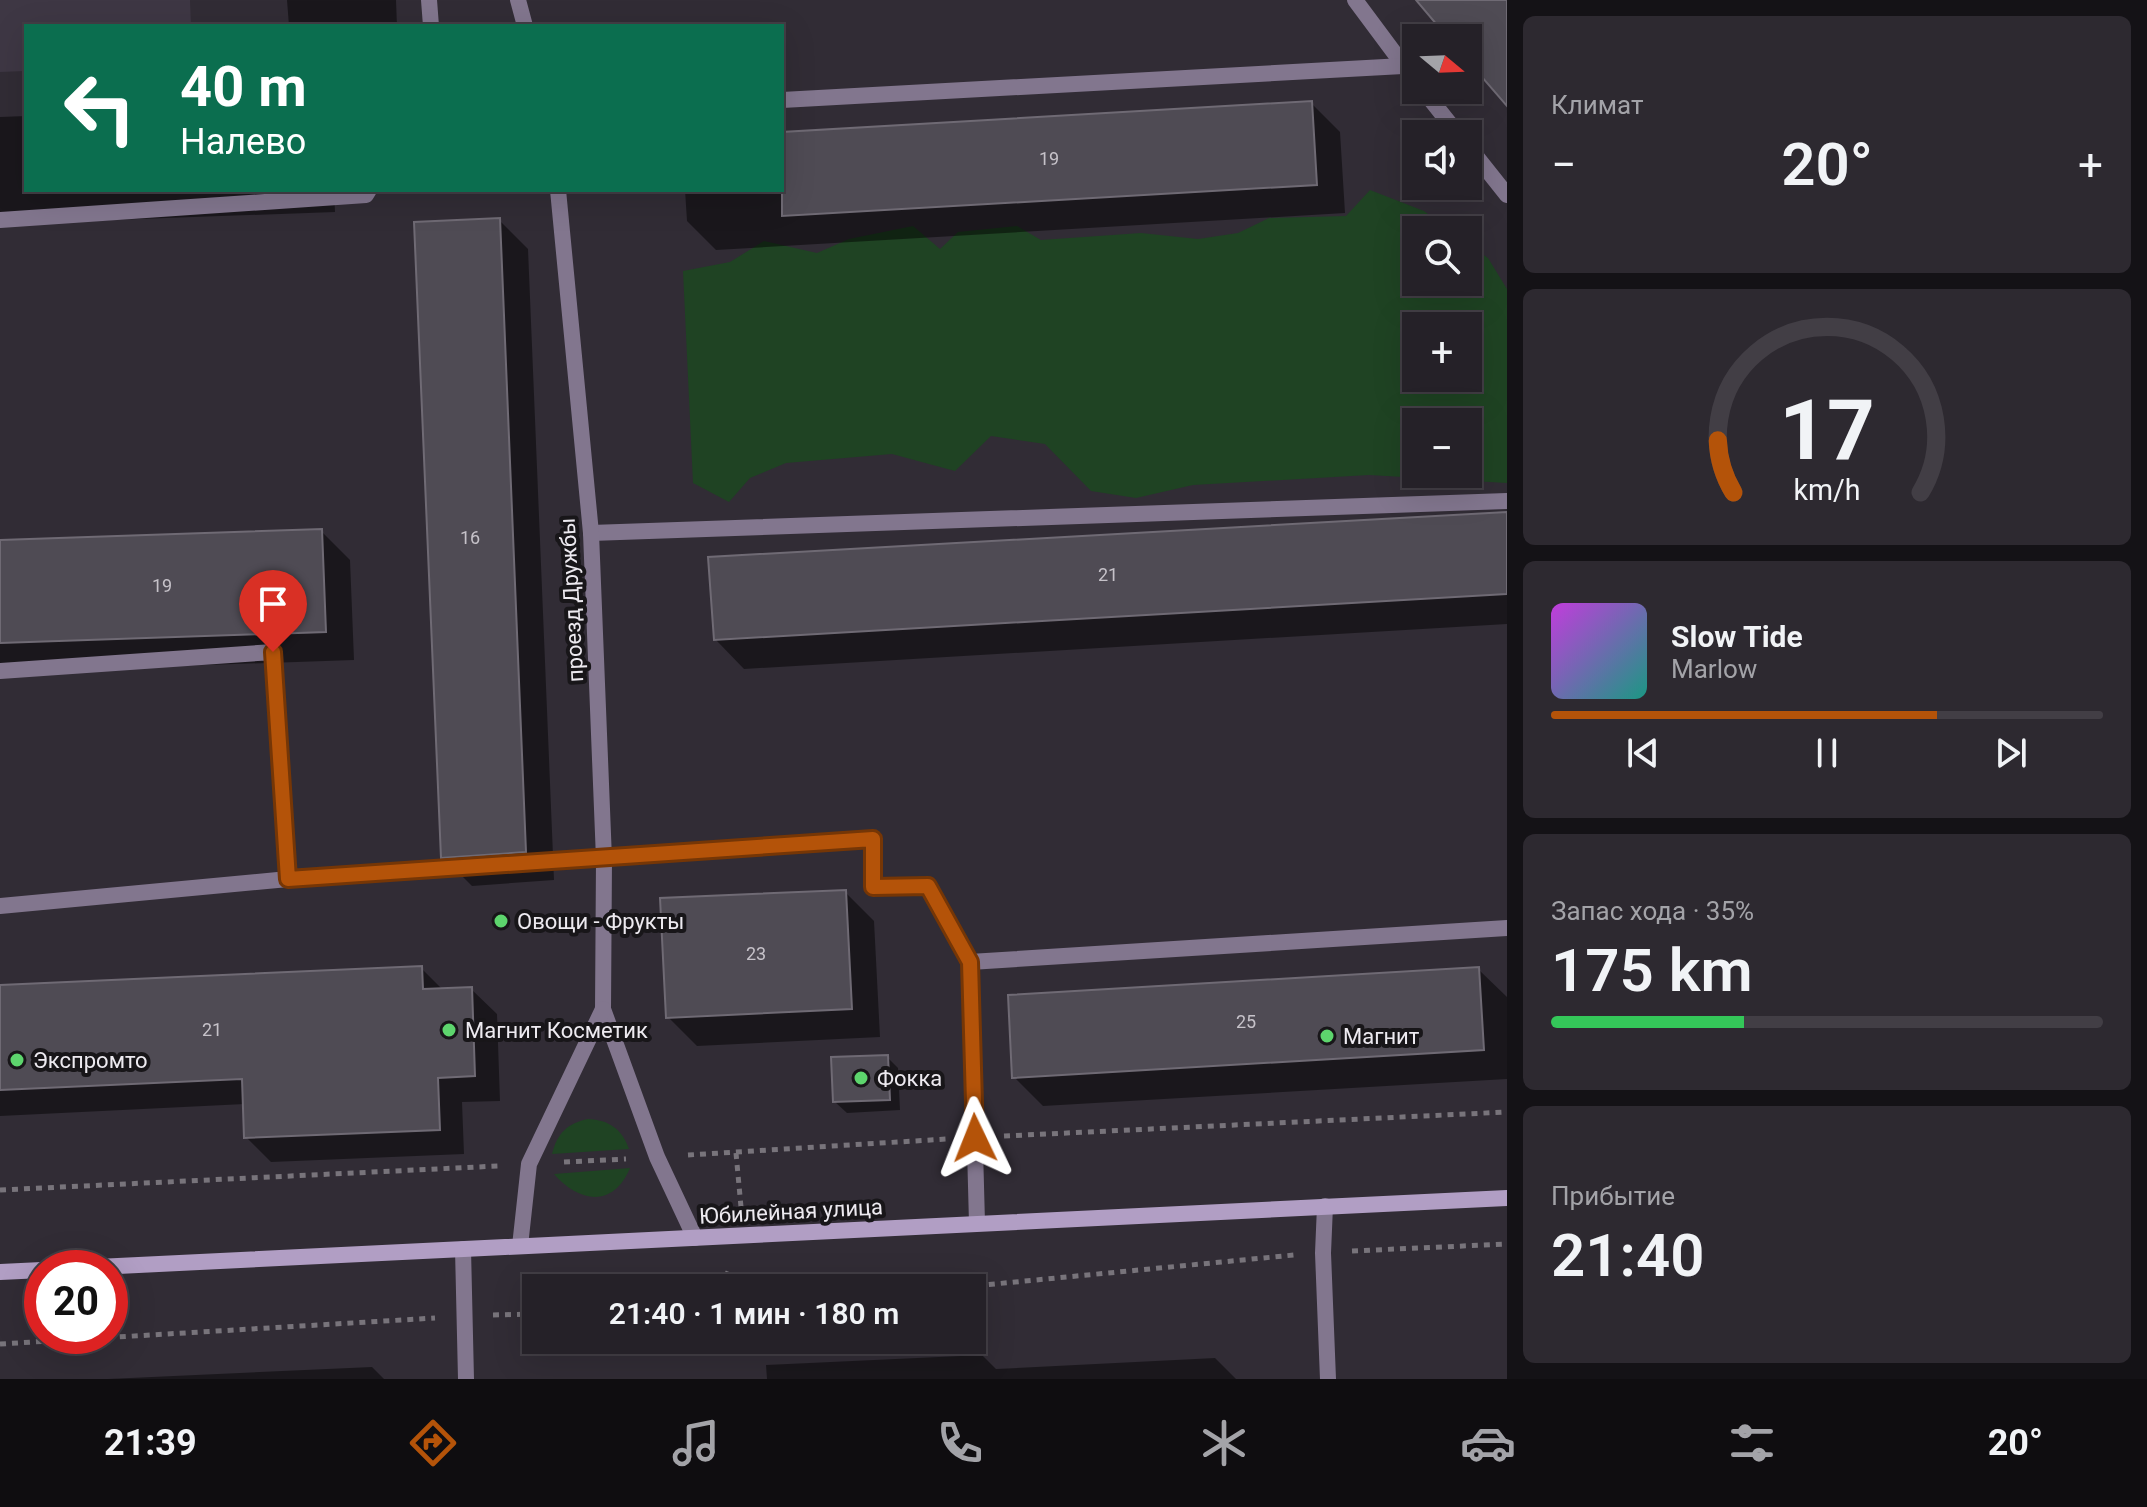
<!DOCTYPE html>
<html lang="ru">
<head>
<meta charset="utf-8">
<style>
  :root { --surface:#252128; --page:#2d2930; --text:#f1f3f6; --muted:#a3a3a8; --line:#423e45; --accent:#b45309 }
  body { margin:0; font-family:Roboto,sans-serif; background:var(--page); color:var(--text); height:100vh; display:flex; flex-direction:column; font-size:30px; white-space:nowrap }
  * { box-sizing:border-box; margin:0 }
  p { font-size:26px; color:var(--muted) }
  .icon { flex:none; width:44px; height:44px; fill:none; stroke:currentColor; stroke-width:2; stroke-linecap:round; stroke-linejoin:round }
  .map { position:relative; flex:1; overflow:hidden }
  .drawer { display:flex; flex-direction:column; gap:16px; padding:16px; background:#141216; width:640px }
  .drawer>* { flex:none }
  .banner { position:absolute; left:24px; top:24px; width:760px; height:168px; border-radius:0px; box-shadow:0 8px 32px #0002,0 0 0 2px var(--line); background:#0b6e4f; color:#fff; overflow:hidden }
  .needle { width:52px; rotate:109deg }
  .fabs { position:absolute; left:1402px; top:24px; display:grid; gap:16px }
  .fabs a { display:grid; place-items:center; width:80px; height:80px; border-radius:0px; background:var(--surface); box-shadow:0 8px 32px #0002,0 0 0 2px var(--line); font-size:40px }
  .speed { position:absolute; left:24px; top:1250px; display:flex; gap:16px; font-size:40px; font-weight:700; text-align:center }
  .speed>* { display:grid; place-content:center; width:104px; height:104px; border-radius:50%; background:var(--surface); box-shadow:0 8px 32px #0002,0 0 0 2px var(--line); line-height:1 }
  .speed .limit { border:12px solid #d22; background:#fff; color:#111 }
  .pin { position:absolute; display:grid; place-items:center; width:68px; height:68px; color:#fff; margin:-82px -34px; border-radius:50% 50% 50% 0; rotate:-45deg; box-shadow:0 0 8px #0007 }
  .pin .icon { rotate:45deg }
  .me { position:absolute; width:88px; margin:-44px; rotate:358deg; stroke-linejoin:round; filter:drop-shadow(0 0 6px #0008) }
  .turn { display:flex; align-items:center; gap:28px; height:168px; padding:0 24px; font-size:36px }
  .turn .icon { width:104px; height:104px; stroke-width:2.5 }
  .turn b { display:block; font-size:56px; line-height:68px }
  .big { font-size:60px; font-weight:600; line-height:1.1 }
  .drawer .widget { flex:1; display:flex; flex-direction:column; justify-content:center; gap:12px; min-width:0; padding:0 28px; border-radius:12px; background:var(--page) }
  .drawer .dial { align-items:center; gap:0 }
  .dial svg { height:208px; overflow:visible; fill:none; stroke:var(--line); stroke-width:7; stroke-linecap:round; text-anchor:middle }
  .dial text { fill:var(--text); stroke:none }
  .song { display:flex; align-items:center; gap:24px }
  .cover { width:96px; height:96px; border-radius:12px; background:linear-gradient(135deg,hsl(290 70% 55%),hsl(170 70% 35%)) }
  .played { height:8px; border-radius:4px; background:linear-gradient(90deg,var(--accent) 70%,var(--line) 70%) }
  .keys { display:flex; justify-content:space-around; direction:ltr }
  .heat { display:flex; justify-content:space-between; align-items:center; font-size:44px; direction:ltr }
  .charge { height:12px; border-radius:6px; background:linear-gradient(90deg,#34c759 35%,var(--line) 0) }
  .trip { position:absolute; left:522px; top:1274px; width:464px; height:80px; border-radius:0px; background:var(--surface); box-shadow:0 8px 32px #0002,0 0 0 2px var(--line); font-weight:600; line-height:80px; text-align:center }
  .dock { display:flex; height:128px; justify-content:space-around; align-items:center; background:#0f0d10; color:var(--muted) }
  .dock .icon { width:56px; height:56px }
  .dock .selected { color:var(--accent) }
  .dock b { font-size:36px; color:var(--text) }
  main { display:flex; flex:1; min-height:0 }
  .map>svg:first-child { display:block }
  .built { fill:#3e3744 }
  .green { fill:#1f4323; fill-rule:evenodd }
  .shadow { fill:#0007 }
  .building { fill:#4f4b54; stroke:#6f6a74; stroke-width:2 }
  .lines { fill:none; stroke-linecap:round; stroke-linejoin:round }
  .path { stroke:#78747b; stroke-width:5; stroke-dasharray:6 6; stroke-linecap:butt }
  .lane { stroke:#82768e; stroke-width:16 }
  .street { stroke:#82768e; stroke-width:16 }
  .secondary { stroke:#b19ec4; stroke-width:16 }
  .route-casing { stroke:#753606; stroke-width:20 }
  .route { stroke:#b45309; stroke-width:14 }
  .poi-dot { fill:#5dd56d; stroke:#181619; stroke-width:3 }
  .labels { text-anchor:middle; stroke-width:8; stroke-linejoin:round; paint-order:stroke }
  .number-label { font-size:18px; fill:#c6c2c9 }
  .street-label { font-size:22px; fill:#edeaf0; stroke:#181619 }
  .poi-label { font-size:22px; fill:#edeaf0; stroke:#181619; text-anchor:start }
</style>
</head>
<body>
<main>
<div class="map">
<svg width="1507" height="1379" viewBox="0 0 1507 1379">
  <rect width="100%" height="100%" fill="#312c35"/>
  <path class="built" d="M 0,0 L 190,0 L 191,26 L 26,26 L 26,71 L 0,72 Z"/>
  <g class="green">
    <path d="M 1370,190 L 1424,211 L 1449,230 L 1416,230 L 1416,282 L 1468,282 L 1468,244 L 1488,258 L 1507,289 L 1507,483 L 1369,475 L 1193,485 L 1136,498 L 1091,491 L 1045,444 L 991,436 L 955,471 L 892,454 L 786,463 L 750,478 L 729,502 L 693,483 L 683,271 L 730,262 L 764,241 L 817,253 L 849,239 L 913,226 L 940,249 L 958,232 L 1017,226 L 1041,240 L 1141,233 L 1198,239 L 1238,233 L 1269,218 L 1346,216 ZM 1416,326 L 1468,326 L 1468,378 L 1416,378 ZM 1416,422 L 1468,422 L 1468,474 L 1416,474 Z"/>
    <path d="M 588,1119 C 609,1120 622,1129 629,1149 L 552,1154 C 557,1133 568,1123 588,1119 Z"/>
    <path d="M 630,1168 C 613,1209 578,1202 554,1174 Z"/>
  </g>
  <g class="shadow">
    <path d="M 287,0 L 396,0 L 397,26 L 289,26 Z"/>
    <path d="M 1311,103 L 1340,132 L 1345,213 L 716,250 L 687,221 L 685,190 L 782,190 L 782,134 Z"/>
    <path d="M 26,116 L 26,190 L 334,190 L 335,212 L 0,224 L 0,117 Z"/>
    <path d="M 499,220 L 528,249 L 554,880 L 472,886 L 443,857 Z"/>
    <path d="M 1507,514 L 1507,624 L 744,669 L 716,640 Z"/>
    <path d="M 321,531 L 350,560 L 354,660 L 0,672 L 0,542 Z"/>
    <path d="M 845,892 L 874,921 L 880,1037 L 697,1046 L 668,1017 Z"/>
    <path d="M 421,968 L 443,990 L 471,989 L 497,1014 L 500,1101 L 462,1102 L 464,1154 L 271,1162 L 246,1137 L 245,1104 L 0,1116 L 0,987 Z"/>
    <path d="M 1478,969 L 1507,997 L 1507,1079 L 1043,1106 L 1014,1077 Z"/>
    <path d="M 887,1057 L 898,1068 L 900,1110 L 847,1113 L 835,1102 Z"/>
    <path d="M 982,1355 L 996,1369 L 1215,1358 L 1236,1379 L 767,1379 L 766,1365 Z"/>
    <path d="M 372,1367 L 384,1379 L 108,1379 Z"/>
  </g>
  <g class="building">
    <path d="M 1416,0 L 1507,0 L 1507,106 L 1468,61 L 1468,38 L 1448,38 Z"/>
    <path d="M 1312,101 L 1317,185 L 782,216 L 782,132 Z"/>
    <path d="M 500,218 L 526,852 L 441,858 L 414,222 Z"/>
    <path d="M 1507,512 L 1507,594 L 714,640 L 708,557 Z"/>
    <path d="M 322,529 L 326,632 L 0,643 L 0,540 Z"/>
    <path d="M 846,890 L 852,1009 L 666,1018 L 660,898 Z"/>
    <path d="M 422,966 L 423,989 L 472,987 L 475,1076 L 438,1078 L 440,1130 L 244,1138 L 242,1079 L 0,1090 L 0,985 Z"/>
    <path d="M 1479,967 L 1484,1050 L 1012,1078 L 1008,995 Z"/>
    <path d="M 888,1055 L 890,1100 L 833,1102 L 831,1057 Z"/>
  </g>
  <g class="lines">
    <g class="path">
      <path d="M 1004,1136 L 1507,1112"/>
      <path d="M 736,1153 L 741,1207"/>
      <path d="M 688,1155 L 946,1139"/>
      <path d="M 564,1162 L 626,1159"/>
      <path d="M 0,1190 L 498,1166"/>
      <path d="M 1352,1251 L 1507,1244"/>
      <path d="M 721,1288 L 730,1267"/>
      <path d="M 953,1288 L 1294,1255"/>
      <path d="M 493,1315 L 536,1314"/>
      <path d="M 0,1344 L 435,1318"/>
    </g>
    <g class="lane">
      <path d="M 429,0 L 431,26"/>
      <path d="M 1355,0 L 1416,82"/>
      <path d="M 1423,90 L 1458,134"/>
      <path d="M 782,100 L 1403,66"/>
      <path d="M 1468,146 L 1507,195"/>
      <path d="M 0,220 L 366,195 L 369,190"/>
      <path d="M 591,533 L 1507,501"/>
      <path d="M 0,671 L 273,652 L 288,879"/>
      <path d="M 0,906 L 288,879 L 873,839 L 873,887 L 928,886 L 970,962 L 977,1223"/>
      <path d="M 970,962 L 1507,928"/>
      <path d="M 1325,1206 L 1323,1253 L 1328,1379"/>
      <path d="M 463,1249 L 466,1379"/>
    </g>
    <g class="street">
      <path d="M 518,0 L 525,26"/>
      <path d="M 558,190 L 591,533 L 604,859 L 603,1009 L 657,1157 L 695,1238"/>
      <path d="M 520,1246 L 529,1164 L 603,1009"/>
    </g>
    <g class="secondary">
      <path d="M 77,1268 L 1507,1198"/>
      <path d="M 0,1272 L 42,1270"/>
    </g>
  </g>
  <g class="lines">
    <g class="route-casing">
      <path id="route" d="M 273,652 L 288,879 L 873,839 L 873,887 L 928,886 L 970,962 L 975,1138"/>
    </g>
    <use href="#route" class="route"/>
  </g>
  <g class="poi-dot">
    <circle cx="501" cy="921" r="8"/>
    <circle cx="449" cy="1030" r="8"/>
    <circle cx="1327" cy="1036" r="8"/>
    <circle cx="17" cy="1060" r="8"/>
    <circle cx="861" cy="1078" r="8"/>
  </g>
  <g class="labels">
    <g class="number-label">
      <text x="1049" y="165">19</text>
      <text x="470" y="544">16</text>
      <text x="1108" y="581">21</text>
      <text x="162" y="592">19</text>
      <text x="756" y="960">23</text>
      <text x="1246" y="1028">25</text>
      <text x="212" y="1036">21</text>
    </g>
    <g class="street-label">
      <text transform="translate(571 600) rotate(-93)" y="8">проезд Дружбы</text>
      <text transform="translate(791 1211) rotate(-3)" y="8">Юбилейная улица</text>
    </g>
    <g class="poi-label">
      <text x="517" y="929">Овощи - Фрукты</text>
      <text x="465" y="1038">Магнит Косметик</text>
      <text x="1343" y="1044">Магнит</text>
      <text x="33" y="1068">Экспромто</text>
      <text x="877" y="1086">Фокка</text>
    </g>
  </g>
</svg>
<div class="fabs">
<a><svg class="needle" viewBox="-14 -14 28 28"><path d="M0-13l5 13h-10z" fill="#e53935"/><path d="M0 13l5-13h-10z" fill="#a3a3a8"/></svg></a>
<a><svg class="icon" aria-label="sound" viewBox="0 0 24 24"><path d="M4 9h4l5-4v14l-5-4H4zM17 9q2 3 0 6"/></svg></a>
<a><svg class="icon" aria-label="search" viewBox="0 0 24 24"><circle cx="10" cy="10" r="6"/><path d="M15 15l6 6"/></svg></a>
<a>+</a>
<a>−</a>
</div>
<div class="speed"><div class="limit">20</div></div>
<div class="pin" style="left:273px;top:652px;background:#d93025"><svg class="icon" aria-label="arrive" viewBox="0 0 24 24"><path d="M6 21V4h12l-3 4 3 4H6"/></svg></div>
<svg class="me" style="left:975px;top:1138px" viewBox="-20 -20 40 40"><path d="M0-17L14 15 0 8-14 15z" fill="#b45309" stroke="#fff" stroke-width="4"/></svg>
<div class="trip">21:40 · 1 мин · 180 m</div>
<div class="banner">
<div class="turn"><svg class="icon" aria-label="left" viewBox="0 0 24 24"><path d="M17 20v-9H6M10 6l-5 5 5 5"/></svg><div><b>40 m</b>Налево</div></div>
</div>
</div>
<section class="drawer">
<div class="widget"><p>Климат</p>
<div class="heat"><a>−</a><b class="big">20°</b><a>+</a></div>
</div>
<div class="widget dial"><svg viewBox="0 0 100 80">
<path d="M14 69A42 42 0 1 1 86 69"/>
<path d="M14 69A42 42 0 0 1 8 49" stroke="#b45309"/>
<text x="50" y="56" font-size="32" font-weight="700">17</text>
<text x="50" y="72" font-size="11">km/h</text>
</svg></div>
<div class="widget">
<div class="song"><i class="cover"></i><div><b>Slow Tide</b><p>Marlow</p></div></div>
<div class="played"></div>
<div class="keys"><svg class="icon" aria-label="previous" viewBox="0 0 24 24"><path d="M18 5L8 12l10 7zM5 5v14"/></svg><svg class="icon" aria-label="pause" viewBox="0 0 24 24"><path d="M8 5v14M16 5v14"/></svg><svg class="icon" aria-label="next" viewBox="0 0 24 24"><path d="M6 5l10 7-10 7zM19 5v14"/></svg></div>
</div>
<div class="widget"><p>Запас хода · 35%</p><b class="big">175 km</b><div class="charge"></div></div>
<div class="widget"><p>Прибытие</p><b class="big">21:40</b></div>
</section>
</main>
<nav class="dock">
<b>21:39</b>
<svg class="icon selected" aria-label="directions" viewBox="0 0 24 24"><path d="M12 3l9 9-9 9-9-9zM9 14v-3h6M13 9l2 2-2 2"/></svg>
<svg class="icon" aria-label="music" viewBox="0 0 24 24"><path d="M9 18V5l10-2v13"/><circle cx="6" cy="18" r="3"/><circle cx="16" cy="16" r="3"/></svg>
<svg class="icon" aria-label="phone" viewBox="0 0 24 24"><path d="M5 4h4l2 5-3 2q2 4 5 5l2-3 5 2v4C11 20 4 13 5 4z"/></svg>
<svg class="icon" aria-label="climate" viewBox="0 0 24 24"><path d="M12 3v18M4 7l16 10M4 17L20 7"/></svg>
<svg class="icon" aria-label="car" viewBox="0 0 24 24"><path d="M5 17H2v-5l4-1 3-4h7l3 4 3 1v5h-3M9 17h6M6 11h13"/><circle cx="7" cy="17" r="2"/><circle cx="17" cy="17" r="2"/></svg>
<svg class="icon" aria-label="filters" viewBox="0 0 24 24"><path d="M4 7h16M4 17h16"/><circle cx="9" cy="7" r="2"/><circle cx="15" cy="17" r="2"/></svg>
<b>20°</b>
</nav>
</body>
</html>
